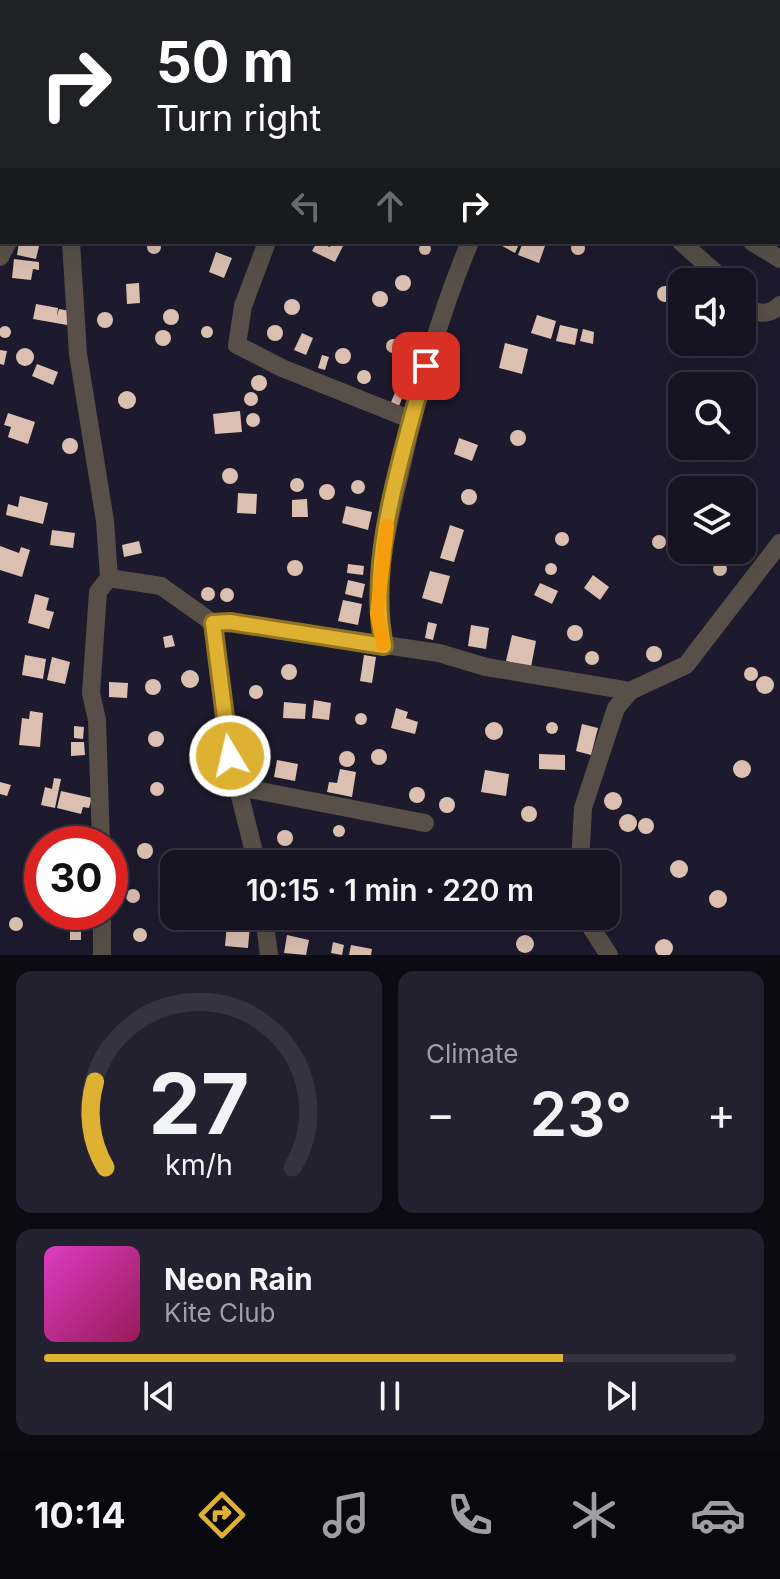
<!DOCTYPE html>
<html lang="en">
<head>
<meta charset="utf-8">
<style>
  :root { --surface:#161422; --page:#23212f; --text:#f1f3f6; --muted:#9e9ea5; --line:#353340; --accent:#deb133 }
  body { margin:0; font-family:Inter,sans-serif; background:var(--page); color:var(--text); height:100vh; display:flex; flex-direction:column; font-size:30px; white-space:nowrap }
  * { box-sizing:border-box; margin:0 }
  p { font-size:26px; color:var(--muted) }
  .icon { flex:none; width:44px; height:44px; fill:none; stroke:currentColor; stroke-width:2; stroke-linecap:round; stroke-linejoin:round }
  .map { position:relative; height:955px; overflow:hidden }
  .details { display:flex; flex-direction:column; gap:16px; padding:16px; background:#0c0b13; flex:1 }
  .details>* { flex:none }
  .banner { position:absolute; left:0px; top:0px; width:780px; height:244px; box-shadow:0 8px 32px #0002,0 0 0 2px var(--line); background:#202124; color:#fff; overflow:hidden }
  .tools { position:absolute; left:668px; top:268px; display:grid; gap:16px }
  .tools a { display:grid; place-items:center; width:88px; height:88px; border-radius:16px; background:var(--surface); box-shadow:0 8px 32px #0002,0 0 0 2px var(--line); font-size:40px }
  .speed { position:absolute; left:24px; top:826px; display:flex; gap:16px; font-size:40px; font-weight:700; text-align:center }
  .speed>* { display:grid; place-content:center; width:104px; height:104px; border-radius:50%; background:var(--surface); box-shadow:0 8px 32px #0002,0 0 0 2px var(--line); line-height:1 }
  .speed .limit { border:12px solid #d22; background:#fff; color:#111 }
  .pin { position:absolute; display:grid; place-items:center; width:68px; height:68px; color:#fff; margin:-34px; border-radius:16px; box-shadow:0 4px 12px #0006 }
  .me { position:absolute; width:88px; margin:-44px; rotate:351deg; stroke-linejoin:round; filter:drop-shadow(0 0 6px #0008) }
  .turn { display:flex; align-items:center; gap:28px; height:168px; padding:0 24px; font-size:36px }
  .turn .icon { width:104px; height:104px; stroke-width:2.5 }
  .turn b { display:block; font-size:56px; line-height:68px }
  .lanes { display:flex; align-items:center; height:76px; padding:0 24px; background:#0003; justify-content:center; gap:40px; direction:ltr }
  .lanes .off { opacity:.35 }
  .big { font-size:60px; font-weight:600; line-height:1.1 }
  .details .widget { flex:1; display:flex; flex-direction:column; justify-content:center; gap:12px; min-width:0; padding:0 28px; border-radius:16px; background:var(--page) }
  .details .dial { align-items:center; gap:0 }
  .dial svg { height:208px; overflow:visible; fill:none; stroke:var(--line); stroke-width:7; stroke-linecap:round; text-anchor:middle }
  .dial text { fill:var(--text); stroke:none }
  .song { display:flex; align-items:center; gap:24px }
  .cover { width:96px; height:96px; border-radius:12px; background:linear-gradient(135deg,hsl(310 70% 55%),hsl(330 70% 35%)) }
  .played { height:8px; border-radius:4px; background:linear-gradient(90deg,var(--accent) 75%,var(--line) 75%) }
  .keys { display:flex; justify-content:space-around; direction:ltr }
  .heat { display:flex; justify-content:space-between; align-items:center; font-size:44px; direction:ltr }
  .details .tiles { flex:1; display:grid; gap:16px; grid-template-columns:1fr 1fr }
  .widget:last-child { grid-column:span 2 }
  .trip { position:absolute; left:160px; top:850px; width:460px; height:80px; border-radius:16px; background:var(--surface); box-shadow:0 8px 32px #0002,0 0 0 2px var(--line); font-weight:600; line-height:80px; text-align:center }
  .tabs { display:flex; height:128px; justify-content:space-around; align-items:center; background:#09080e; color:var(--muted) }
  .tabs .icon { width:56px; height:56px }
  .tabs .active { color:var(--accent) }
  .tabs b { font-size:36px; color:var(--text) }
  .map>svg:first-child { display:block }
  .building { fill:#dbc0b1 }
  .lines { fill:none; stroke-linecap:round; stroke-linejoin:round }
  .minor { stroke:#585048; stroke-width:18 }
  .route-casing { stroke:#907321; stroke-width:20 }
  .route { stroke:#deb133; stroke-width:14 }
  .slow { stroke:#f59e0b; stroke-width:14 }
</style>
</head>
<body>
<div class="map">
<svg width="780" height="955" viewBox="0 0 780 955">
  <rect width="100%" height="100%" fill="#1d1a2d"/>
  <g class="building">
    <circle cx="154" cy="247" r="7"/>
    <circle cx="578" cy="248" r="7"/>
    <path d="M 19,242 L 40,242 L 36,259 L 17,255 Z"/>
    <path d="M 317,242 L 330,247 L 333,242 L 345,242 L 335,262 L 312,251 Z"/>
    <path d="M 495,242 L 520,242 L 515,253 Z"/>
    <path d="M 523,242 L 545,246 L 539,263 L 518,255 Z"/>
    <circle cx="425" cy="249" r="6"/>
    <path d="M 216,252 L 232,258 L 224,278 L 209,272 Z"/>
    <path d="M 14,259 L 39,262 L 39,270 L 33,269 L 31,280 L 12,278 Z"/>
    <circle cx="403" cy="283" r="8"/>
    <path d="M 139,283 L 140,303 L 127,304 L 126,284 Z"/>
    <circle cx="665" cy="294" r="8"/>
    <circle cx="380" cy="299" r="8"/>
    <circle cx="292" cy="307" r="8"/>
    <path d="M 36,304 L 58,308 L 57,316 L 59,309 L 70,311 L 67,325 L 33,319 Z"/>
    <circle cx="171" cy="317" r="8"/>
    <circle cx="105" cy="320" r="8"/>
    <path d="M 537,315 L 556,321 L 551,339 L 531,333 Z"/>
    <circle cx="275" cy="333" r="8"/>
    <path d="M 560,325 L 578,329 L 575,345 L 556,341 Z"/>
    <circle cx="5" cy="332" r="6"/>
    <circle cx="207" cy="332" r="6"/>
    <path d="M 583,329 L 594,332 L 593,344 L 580,341 Z"/>
    <circle cx="163" cy="338" r="8"/>
    <path d="M 302,333 L 313,338 L 306,355 L 294,350 Z"/>
    <circle cx="393" cy="346" r="7"/>
    <path d="M 505,343 L 528,349 L 522,374 L 499,368 Z"/>
    <circle cx="343" cy="356" r="8"/>
    <circle cx="25" cy="357" r="9"/>
    <path d="M 0,350 L 7,351 L 4,365 L 0,364 Z"/>
    <path d="M 322,355 L 329,357 L 325,370 L 318,368 Z"/>
    <path d="M 37,364 L 58,372 L 53,385 L 32,376 Z"/>
    <circle cx="364" cy="377" r="7"/>
    <circle cx="259" cy="383" r="8"/>
    <path d="M 397,388 L 405,391 L 399,406 L 391,402 Z"/>
    <circle cx="127" cy="400" r="9"/>
    <circle cx="251" cy="399" r="7"/>
    <path d="M 240,411 L 242,432 L 215,434 L 213,414 Z"/>
    <circle cx="253" cy="420" r="7"/>
    <path d="M 8,413 L 35,422 L 28,444 L 8,437 L 11,427 L 4,425 Z"/>
    <path d="M 682,413 L 682,428 L 675,419 Z"/>
    <circle cx="518" cy="438" r="8"/>
    <circle cx="70" cy="446" r="8"/>
    <path d="M 459,438 L 478,445 L 472,461 L 454,454 Z"/>
    <circle cx="682" cy="454" r="7"/>
    <circle cx="230" cy="476" r="8"/>
    <circle cx="297" cy="485" r="7"/>
    <circle cx="358" cy="487" r="7"/>
    <circle cx="327" cy="492" r="8"/>
    <circle cx="469" cy="497" r="8"/>
    <path d="M 238,493 L 257,494 L 256,514 L 237,513 Z"/>
    <path d="M 20,496 L 48,503 L 43,524 L 6,515 L 8,504 L 18,507 Z"/>
    <path d="M 307,499 L 308,517 L 292,517 L 292,500 Z"/>
    <path d="M 346,506 L 372,512 L 368,530 L 342,523 Z"/>
    <path d="M 450,525 L 464,530 L 454,562 L 440,558 Z"/>
    <path d="M 52,530 L 75,533 L 73,548 L 50,545 Z"/>
    <circle cx="562" cy="539" r="7"/>
    <circle cx="659" cy="542" r="7"/>
    <path d="M 139,541 L 142,553 L 124,557 L 122,545 Z"/>
    <path d="M 0,546 L 19,553 L 21,547 L 30,550 L 22,577 L 0,570 Z"/>
    <circle cx="295" cy="568" r="8"/>
    <circle cx="720" cy="569" r="7"/>
    <circle cx="551" cy="569" r="6"/>
    <path d="M 348,564 L 364,566 L 363,575 L 347,573 Z"/>
    <path d="M 430,571 L 450,576 L 442,604 L 422,598 Z"/>
    <path d="M 593,575 L 609,587 L 600,600 L 584,588 Z"/>
    <path d="M 348,580 L 365,584 L 362,598 L 345,594 Z"/>
    <path d="M 540,583 L 558,591 L 552,604 L 534,595 Z"/>
    <circle cx="208" cy="594" r="7"/>
    <circle cx="227" cy="595" r="7"/>
    <path d="M 35,594 L 49,598 L 46,610 L 54,612 L 49,629 L 28,623 Z"/>
    <path d="M 343,600 L 362,604 L 358,625 L 338,621 Z"/>
    <path d="M 428,622 L 437,624 L 433,640 L 425,638 Z"/>
    <path d="M 471,625 L 489,628 L 486,649 L 468,646 Z"/>
    <circle cx="575" cy="633" r="8"/>
    <path d="M 172,635 L 175,646 L 165,648 L 163,637 Z"/>
    <path d="M 512,635 L 536,641 L 531,667 L 506,661 Z"/>
    <circle cx="654" cy="654" r="8"/>
    <circle cx="592" cy="658" r="7"/>
    <path d="M 25,655 L 46,659 L 43,679 L 22,675 Z"/>
    <path d="M 364,655 L 376,657 L 372,683 L 360,681 Z"/>
    <path d="M 52,657 L 70,662 L 65,684 L 47,680 Z"/>
    <circle cx="289" cy="672" r="8"/>
    <circle cx="751" cy="674" r="7"/>
    <circle cx="190" cy="679" r="9"/>
    <circle cx="765" cy="685" r="9"/>
    <circle cx="153" cy="687" r="8"/>
    <path d="M 109,682 L 128,683 L 127,698 L 109,697 Z"/>
    <circle cx="256" cy="692" r="7"/>
    <path d="M 314,700 L 331,703 L 329,720 L 312,718 Z"/>
    <path d="M 284,702 L 306,704 L 305,719 L 283,718 Z"/>
    <path d="M 396,708 L 408,712 L 406,718 L 418,722 L 415,734 L 391,728 Z"/>
    <path d="M 30,711 L 43,713 L 40,747 L 19,745 L 22,718 L 29,719 Z"/>
    <circle cx="361" cy="719" r="6"/>
    <circle cx="552" cy="728" r="6"/>
    <circle cx="494" cy="731" r="9"/>
    <path d="M 582,724 L 598,728 L 591,755 L 576,751 Z"/>
    <path d="M 74,726 L 84,727 L 83,739 L 74,738 Z"/>
    <circle cx="156" cy="739" r="8"/>
    <path d="M 71,742 L 84,742 L 85,755 L 71,756 Z"/>
    <circle cx="379" cy="757" r="8"/>
    <circle cx="347" cy="759" r="8"/>
    <path d="M 539,754 L 565,755 L 565,770 L 539,769 Z"/>
    <circle cx="256" cy="765" r="8"/>
    <path d="M 277,760 L 298,764 L 295,781 L 274,777 Z"/>
    <circle cx="742" cy="769" r="9"/>
    <path d="M 340,769 L 356,772 L 352,797 L 327,792 L 329,782 L 337,783 Z"/>
    <path d="M 485,770 L 509,774 L 506,796 L 481,792 Z"/>
    <path d="M 54,778 L 61,779 L 55,808 L 41,805 L 45,787 L 52,789 Z"/>
    <path d="M 0,782 L 11,785 L 7,796 L 0,794 Z"/>
    <circle cx="157" cy="789" r="7"/>
    <circle cx="417" cy="795" r="8"/>
    <path d="M 61,791 L 92,798 L 89,808 L 83,807 L 81,814 L 57,808 Z"/>
    <circle cx="613" cy="801" r="9"/>
    <circle cx="447" cy="805" r="8"/>
    <circle cx="529" cy="814" r="8"/>
    <circle cx="628" cy="823" r="9"/>
    <circle cx="646" cy="826" r="8"/>
    <circle cx="339" cy="831" r="6"/>
    <path d="M 69,830 L 88,833 L 86,844 L 63,840 Z"/>
    <circle cx="285" cy="838" r="8"/>
    <path d="M 43,838 L 68,842 L 67,844 L 42,844 Z"/>
    <circle cx="145" cy="851" r="8"/>
    <circle cx="230" cy="858" r="7"/>
    <path d="M 280,851 L 291,851 L 292,861 L 280,862 Z"/>
    <circle cx="471" cy="859" r="7"/>
    <circle cx="382" cy="859" r="7"/>
    <path d="M 217,860 L 218,864 L 192,864 L 191,862 Z"/>
    <circle cx="679" cy="869" r="9"/>
    <circle cx="133" cy="896" r="7"/>
    <circle cx="718" cy="899" r="9"/>
    <path d="M 298,916 L 314,916 L 305,924 Z"/>
    <circle cx="16" cy="924" r="7"/>
    <rect x="70" y="921" width="11" height="19"/>
    <path d="M 227,923 L 250,925 L 248,948 L 225,946 Z"/>
    <circle cx="140" cy="935" r="7"/>
    <path d="M 287,935 L 309,940 L 306,955 L 284,953 Z"/>
    <circle cx="525" cy="944" r="9"/>
    <circle cx="664" cy="948" r="9"/>
    <path d="M 333,942 L 344,945 L 342,955 L 331,953 Z"/>
    <path d="M 351,945 L 372,949 L 371,955 L 349,955 Z"/>
  </g>
  <g class="lines">
    <g class="minor">
      <path d="M 90,2 L 90,0"/>
      <path d="M 569,2 L 569,0"/>
      <path d="M 745,2 L 746,0"/>
      <path d="M 778,79 L 780,66"/>
      <path d="M 778,191 L 780,198"/>
      <path d="M 71,242 L 78,354 L 105,521 L 109,578 L 98,592 L 91,693 L 97,720 L 101,844"/>
      <path d="M 267,242 L 243,306 L 237,345 L 282,368 L 412,420"/>
      <path d="M 681,242 L 726,282"/>
      <path d="M 752,242 L 780,259"/>
      <path d="M 0,257 L 8,242"/>
      <path d="M 742,302 C 753,314 767,317 780,305"/>
      <path d="M 109,578 L 161,586 L 213,623 L 230,622 L 439,653 L 486,667 L 630,691 L 686,665 L 780,543"/>
      <path d="M 213,623 L 230,756 L 257,864"/>
      <path d="M 384,646 C 371,586 388,524 402,465 C 419,388 439,315 470,242"/>
      <path d="M 239,787 L 425,823"/>
      <path d="M 580,864 L 583,808 L 616,708 L 630,691"/>
      <path d="M 102,912 L 102,955"/>
      <path d="M 264,916 L 269,955"/>
      <path d="M 589,916 L 592,929 L 609,955"/>
    </g>
  </g>
  <g class="lines">
    <g class="route-casing">
      <path id="route" d="M 230,756 L 213,623 L 230,622 L 384,646 C 366,560 404,450 426,366"/>
    </g>
    <use href="#route" class="route"/>
    <path class="slow" d="M 383,644 L 377,614 L 387,526"/>
  </g>
</svg>
<div class="tools">
<a><svg class="icon" aria-label="sound" viewBox="0 0 24 24"><path d="M4 9h4l5-4v14l-5-4H4zM17 9q2 3 0 6"/></svg></a>
<a><svg class="icon" aria-label="search" viewBox="0 0 24 24"><circle cx="10" cy="10" r="6"/><path d="M15 15l6 6"/></svg></a>
<a><svg class="icon" aria-label="layers" viewBox="0 0 24 24"><path d="M12 4l9 5-9 5-9-5zM3 14l9 5 9-5"/></svg></a>
</div>
<div class="speed"><div class="limit">30</div></div>
<div class="pin" style="left:426px;top:366px;background:#d93025"><svg class="icon" aria-label="arrive" viewBox="0 0 24 24"><path d="M6 21V4h12l-3 4 3 4H6"/></svg></div>
<svg class="me" style="left:230px;top:756px" viewBox="-20 -20 40 40"><circle r="17" fill="#deb133" stroke="#fff" stroke-width="3"/><path d="M0-11L8 9 0 5-8 9z" fill="#fff"/></svg>
<div class="trip">10:15 · 1 min · 220 m</div>
<div class="banner">
<div class="turn"><svg class="icon" aria-label="right" viewBox="0 0 24 24"><path d="M7 20v-9h11M14 6l5 5-5 5"/></svg><div><b>50 m</b>Turn right</div></div>
<div class="lanes"><svg class="icon off" aria-label="left" viewBox="0 0 24 24"><path d="M17 20v-9H6M10 6l-5 5 5 5"/></svg><svg class="icon off" aria-label="ahead" viewBox="0 0 24 24"><path d="M12 20V5M6 11l6-6 6 6"/></svg><svg class="icon" aria-label="right" viewBox="0 0 24 24"><path d="M7 20v-9h11M14 6l5 5-5 5"/></svg></div>
</div>
</div>
<section class="details">
<div class="tiles">
<div class="widget dial"><svg viewBox="0 0 100 80">
<path d="M14 69A42 42 0 1 1 86 69"/>
<path d="M14 69A42 42 0 0 1 10 36" stroke="#deb133"/>
<text x="50" y="56" font-size="32" font-weight="700">27</text>
<text x="50" y="72" font-size="11">km/h</text>
</svg></div>
<div class="widget"><p>Climate</p>
<div class="heat"><a>−</a><b class="big">23°</b><a>+</a></div>
</div>
<div class="widget">
<div class="song"><i class="cover"></i><div><b>Neon Rain</b><p>Kite Club</p></div></div>
<div class="played"></div>
<div class="keys"><svg class="icon" aria-label="previous" viewBox="0 0 24 24"><path d="M18 5L8 12l10 7zM5 5v14"/></svg><svg class="icon" aria-label="pause" viewBox="0 0 24 24"><path d="M8 5v14M16 5v14"/></svg><svg class="icon" aria-label="next" viewBox="0 0 24 24"><path d="M6 5l10 7-10 7zM19 5v14"/></svg></div>
</div>
</div>
</section>
<nav class="tabs">
<b>10:14</b>
<svg class="icon active" aria-label="directions" viewBox="0 0 24 24"><path d="M12 3l9 9-9 9-9-9zM9 14v-3h6M13 9l2 2-2 2"/></svg>
<svg class="icon" aria-label="music" viewBox="0 0 24 24"><path d="M9 18V5l10-2v13"/><circle cx="6" cy="18" r="3"/><circle cx="16" cy="16" r="3"/></svg>
<svg class="icon" aria-label="phone" viewBox="0 0 24 24"><path d="M5 4h4l2 5-3 2q2 4 5 5l2-3 5 2v4C11 20 4 13 5 4z"/></svg>
<svg class="icon" aria-label="climate" viewBox="0 0 24 24"><path d="M12 3v18M4 7l16 10M4 17L20 7"/></svg>
<svg class="icon" aria-label="car" viewBox="0 0 24 24"><path d="M5 17H2v-5l4-1 3-4h7l3 4 3 1v5h-3M9 17h6M6 11h13"/><circle cx="7" cy="17" r="2"/><circle cx="17" cy="17" r="2"/></svg>
</nav>
</body>
</html>
